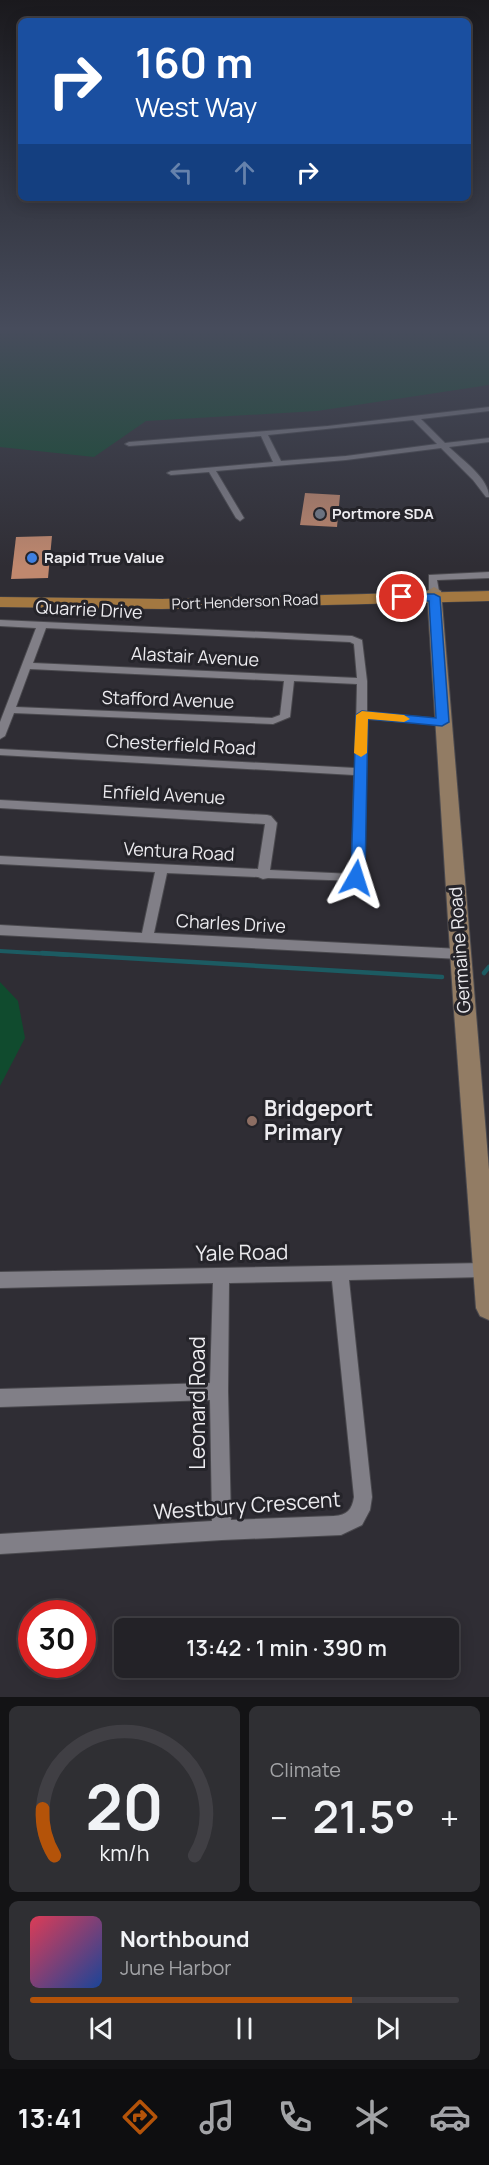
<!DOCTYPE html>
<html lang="en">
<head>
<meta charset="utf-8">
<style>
  :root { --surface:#232227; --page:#2f2f33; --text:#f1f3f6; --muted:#a3a4a7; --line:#403f44; --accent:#b45309 }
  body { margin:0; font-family:Manrope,sans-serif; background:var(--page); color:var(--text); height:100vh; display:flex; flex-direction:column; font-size:22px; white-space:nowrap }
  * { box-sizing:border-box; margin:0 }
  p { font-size:20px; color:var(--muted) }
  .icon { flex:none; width:33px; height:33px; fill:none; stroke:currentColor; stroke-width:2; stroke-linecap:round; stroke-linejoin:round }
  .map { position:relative; height:1697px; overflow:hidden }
  .details { display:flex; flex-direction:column; gap:9px; padding:9px; background:#131315; flex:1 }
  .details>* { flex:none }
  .guide { position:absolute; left:18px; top:18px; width:453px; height:183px; border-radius:9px; box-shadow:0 3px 15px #0003,0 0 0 2px var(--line); background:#1a4fa0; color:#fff; overflow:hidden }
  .speed { position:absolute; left:18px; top:1600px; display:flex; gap:12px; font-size:30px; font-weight:700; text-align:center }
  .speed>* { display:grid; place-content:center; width:78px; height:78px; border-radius:50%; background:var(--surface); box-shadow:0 3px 15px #0003,0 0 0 2px var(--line); line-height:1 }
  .speed .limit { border:9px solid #d22; background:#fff; color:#111 }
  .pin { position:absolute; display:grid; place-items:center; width:51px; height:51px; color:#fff; margin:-26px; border:3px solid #fff; border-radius:50%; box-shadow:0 2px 6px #0007 }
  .me { position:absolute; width:66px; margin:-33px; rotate:6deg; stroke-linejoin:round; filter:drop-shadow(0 0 4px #0008) }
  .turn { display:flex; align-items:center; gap:21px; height:126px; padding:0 18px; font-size:27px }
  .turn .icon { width:78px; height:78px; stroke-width:2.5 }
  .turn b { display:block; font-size:42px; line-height:51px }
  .lanes { display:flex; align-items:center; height:57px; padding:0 18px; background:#0003; justify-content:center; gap:30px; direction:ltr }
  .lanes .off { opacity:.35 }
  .big { font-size:45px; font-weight:600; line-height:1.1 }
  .details .card { flex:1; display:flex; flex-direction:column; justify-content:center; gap:9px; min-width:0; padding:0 21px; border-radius:9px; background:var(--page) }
  .details .dial { align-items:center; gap:0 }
  .dial svg { height:156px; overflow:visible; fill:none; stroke:var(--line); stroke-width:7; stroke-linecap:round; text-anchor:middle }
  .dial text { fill:var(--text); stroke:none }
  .song { display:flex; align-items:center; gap:18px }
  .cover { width:72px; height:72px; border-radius:9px; background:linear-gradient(135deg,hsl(350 70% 55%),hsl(220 70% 35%)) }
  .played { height:6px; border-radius:3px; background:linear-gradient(90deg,var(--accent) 75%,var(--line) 75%) }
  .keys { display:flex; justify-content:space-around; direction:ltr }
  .heat { display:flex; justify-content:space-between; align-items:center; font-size:33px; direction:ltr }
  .details .tiles { flex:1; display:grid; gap:9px; grid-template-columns:1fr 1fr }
  .card:last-child { grid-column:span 2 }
  .trip { position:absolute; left:114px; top:1618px; width:345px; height:60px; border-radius:9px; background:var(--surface); box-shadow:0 3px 15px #0003,0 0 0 2px var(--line); font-weight:600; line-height:60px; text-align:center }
  .tab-bar { display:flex; height:96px; justify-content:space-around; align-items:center; background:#0e0e10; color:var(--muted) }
  .tab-bar .icon { width:42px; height:42px }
  .tab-bar .current { color:var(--accent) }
  .tab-bar b { font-size:27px; color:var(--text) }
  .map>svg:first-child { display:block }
  .green { fill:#104b2e }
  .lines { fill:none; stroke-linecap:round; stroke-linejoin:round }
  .stream-far1 { stroke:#1c5b62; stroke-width:4 }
  .stream { stroke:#1c5b62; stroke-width:4.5 }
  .building { fill:#c0886e }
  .street-casing { stroke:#4a494e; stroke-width:2 }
  .secondary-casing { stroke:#4a494e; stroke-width:2 }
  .primary-casing { stroke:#4a494e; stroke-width:1 }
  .street { fill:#817f87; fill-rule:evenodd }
  .secondary { fill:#927c64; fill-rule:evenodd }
  .primary { fill:#a37841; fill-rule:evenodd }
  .route { fill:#1a73e8; stroke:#114b97; stroke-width:1.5 }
  .slow { fill:#f59e0b }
  .worship-dot { fill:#6b7280; stroke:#25242a; stroke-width:2 }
  .shop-dot { fill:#3f7fe0; stroke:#25242a; stroke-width:2 }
  .education-dot { fill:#8d6e63; stroke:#25242a; stroke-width:2 }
  .labels { text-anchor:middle; stroke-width:6; stroke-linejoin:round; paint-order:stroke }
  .far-poi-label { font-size:15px; font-weight:bold; fill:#ecebef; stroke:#25242a; text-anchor:start }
  .far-street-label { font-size:15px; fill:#ecebef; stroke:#25242a }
  .street-label { font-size:18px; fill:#ecebef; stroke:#25242a }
  .near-poi-label { font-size:21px; font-weight:bold; fill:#ecebef; stroke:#25242a; text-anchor:start }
  .near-street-label { font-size:21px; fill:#ecebef; stroke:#25242a }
</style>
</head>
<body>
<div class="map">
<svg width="489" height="1697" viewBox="0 0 489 1697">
  <rect width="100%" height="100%" fill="#2f2d34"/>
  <g class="green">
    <path d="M 0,329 L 489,329 L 489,385 L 317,411 L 146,421 L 94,457 L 0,447 Z"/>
    <path d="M 0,982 L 18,1001 L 25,1038 L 0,1086 Z"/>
  </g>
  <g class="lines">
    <path class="stream-far1" d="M 0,951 L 68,955"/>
    <g class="stream">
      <path d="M 42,953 L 442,977"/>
      <path d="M 484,973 L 489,967"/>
    </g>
  </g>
  <g class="building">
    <path d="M 305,493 L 340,495 L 337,527 L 300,525 Z"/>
    <path d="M 52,536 L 48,578 L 11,579 L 16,537 Z"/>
  </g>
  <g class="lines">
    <g class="street-casing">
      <g id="street">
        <path d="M 489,407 L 489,411 L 421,419 L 445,443 L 489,438 L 489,442 L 449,447 C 462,460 489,478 489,497 L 486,497 L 473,480 L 441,448 L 346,460 L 216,471 L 244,518 L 240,521 L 236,518 L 209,472 L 171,475 L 167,473 L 171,471 L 273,462 L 261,436 L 129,446 L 125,444 L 129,442 L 328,426 ZM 413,420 L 437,444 L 346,456 L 281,461 L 268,435 Z"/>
        <path d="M 489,572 L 489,578 L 437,580 L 439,591 L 434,594 L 429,591 L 429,575 Z"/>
        <path d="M 0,620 L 352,636 L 362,640 L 367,681 L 367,712 L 443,719 L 448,722 L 443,725 L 367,719 L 364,875 L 360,881 L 268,878 L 263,879 L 258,877 L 167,873 L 154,933 L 460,949 L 465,951 L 467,954 L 465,957 L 460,959 L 0,935 L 0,925 L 142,933 L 155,872 L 0,864 L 0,856 L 258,869 L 265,824 L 0,808 L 0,800 L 267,815 L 271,816 L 277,823 L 270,870 L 352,874 L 354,775 L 0,755 L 0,749 L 355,768 L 357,684 L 294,681 L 290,717 L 273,724 L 14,713 L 5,736 L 0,739 L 0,722 L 36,628 L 0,626 ZM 46,628 L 350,642 L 354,644 L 357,678 L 33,663 ZM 30,669 L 284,681 L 280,715 L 272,718 L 16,707 Z"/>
        <path d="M 484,1263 L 489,1264 L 489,1276 L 484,1277 L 349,1280 L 372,1497 L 370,1510 L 362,1525 L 341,1535 L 222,1540 L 0,1554 L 0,1534 L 212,1521 L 210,1400 L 0,1407 L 0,1389 L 210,1383 L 213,1283 L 0,1288 L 0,1272 ZM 332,1281 L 354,1497 C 352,1510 347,1515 334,1516 L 231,1520 L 228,1391 L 229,1283 Z"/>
      </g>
    </g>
    <g class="secondary-casing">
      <path id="secondary" d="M 434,587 L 441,591 L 489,1170 L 489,1320 L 480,1316 L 476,1308 L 453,998 L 427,591 Z"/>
    </g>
    <g class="primary-casing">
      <path id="primary" d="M 489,591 L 489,601 L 162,609 L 0,607 L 0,597 L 162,599 Z"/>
    </g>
    <use href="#street" class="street"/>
    <use href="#secondary" class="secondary"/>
    <use href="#primary" class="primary"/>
  </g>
  <linearGradient id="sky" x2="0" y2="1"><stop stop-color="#1a191d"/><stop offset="0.58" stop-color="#474c5c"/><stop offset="1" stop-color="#474c5c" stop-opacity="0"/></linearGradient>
  <rect width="489" height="567" fill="url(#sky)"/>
  <path class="route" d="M 434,594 L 440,597 L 449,722 L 442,726 L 368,719 L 365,875 L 360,881 L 351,881 L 348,878 L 351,874 L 356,715 L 362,711 L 436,718 L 429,601 L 402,601 L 397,597 L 402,594 Z"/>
  <path class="slow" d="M 362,711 L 404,715 L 410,719 L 404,722 L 368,719 L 367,753 L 361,757 L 354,753 L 356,715 Z"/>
  <circle class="worship-dot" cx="320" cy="514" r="6"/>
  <circle class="shop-dot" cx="32" cy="558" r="6"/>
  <circle class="education-dot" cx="252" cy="1121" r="6"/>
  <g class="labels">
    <g class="far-poi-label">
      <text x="332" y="519">Portmore SDA</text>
      <text x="44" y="563">Rapid True Value</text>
    </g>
    <g class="far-street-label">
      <text transform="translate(245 602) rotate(-2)" y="5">Port Henderson Road</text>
    </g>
    <g class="street-label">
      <text transform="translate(89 610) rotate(3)" y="6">Quarrie Drive</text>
      <text transform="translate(195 657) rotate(3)" y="6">Alastair Avenue</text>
      <text transform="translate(168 700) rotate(2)" y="6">Stafford Avenue</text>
      <text transform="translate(181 745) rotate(3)" y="6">Chesterfield Road</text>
      <text transform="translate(164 795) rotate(3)" y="6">Enfield Avenue</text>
      <text transform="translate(179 852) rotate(3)" y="6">Ventura Road</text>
      <text transform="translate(231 924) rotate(3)" y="6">Charles Drive</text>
      <text transform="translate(460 950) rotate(-94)" y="6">Germaine Road</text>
    </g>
    <g class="near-poi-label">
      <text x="264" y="1116">Bridgeport<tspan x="264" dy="24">Primary</tspan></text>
    </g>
    <g class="near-street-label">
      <text transform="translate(242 1253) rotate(-1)" y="7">Yale Road</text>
      <text transform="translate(198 1403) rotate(-90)" y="7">Leonard Road</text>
      <text transform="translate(247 1506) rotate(-4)" y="7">Westbury Crescent</text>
    </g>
  </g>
</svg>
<div class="speed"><div class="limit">30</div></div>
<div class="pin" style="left:402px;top:597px;background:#d93025"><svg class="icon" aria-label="arrive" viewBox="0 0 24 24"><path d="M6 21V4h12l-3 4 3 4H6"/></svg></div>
<svg class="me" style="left:356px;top:878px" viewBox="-20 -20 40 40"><path d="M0-17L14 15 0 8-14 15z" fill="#1a73e8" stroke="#fff" stroke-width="4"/></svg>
<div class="trip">13:42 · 1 min · 390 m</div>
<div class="guide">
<div class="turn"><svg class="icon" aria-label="right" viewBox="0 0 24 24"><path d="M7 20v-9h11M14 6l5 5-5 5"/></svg><div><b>160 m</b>West Way</div></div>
<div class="lanes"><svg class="icon off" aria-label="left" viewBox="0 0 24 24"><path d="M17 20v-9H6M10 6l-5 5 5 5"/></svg><svg class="icon off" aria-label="ahead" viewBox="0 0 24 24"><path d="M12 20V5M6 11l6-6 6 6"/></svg><svg class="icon" aria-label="right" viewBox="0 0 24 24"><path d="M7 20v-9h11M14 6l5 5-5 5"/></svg></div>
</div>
</div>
<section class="details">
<div class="tiles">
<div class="card dial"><svg viewBox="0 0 100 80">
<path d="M14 69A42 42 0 1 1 86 69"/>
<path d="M14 69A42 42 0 0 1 8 45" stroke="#b45309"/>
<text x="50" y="56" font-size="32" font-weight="700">20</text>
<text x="50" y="72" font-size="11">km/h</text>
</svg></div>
<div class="card"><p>Climate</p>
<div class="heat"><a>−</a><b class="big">21.5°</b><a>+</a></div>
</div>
<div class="card">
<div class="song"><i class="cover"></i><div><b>Northbound</b><p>June Harbor</p></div></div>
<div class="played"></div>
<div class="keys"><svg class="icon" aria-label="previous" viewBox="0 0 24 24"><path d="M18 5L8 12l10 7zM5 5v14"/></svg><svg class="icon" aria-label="pause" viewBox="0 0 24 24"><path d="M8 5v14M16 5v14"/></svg><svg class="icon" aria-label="next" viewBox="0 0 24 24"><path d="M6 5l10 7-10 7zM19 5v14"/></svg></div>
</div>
</div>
</section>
<nav class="tab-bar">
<b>13:41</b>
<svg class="icon current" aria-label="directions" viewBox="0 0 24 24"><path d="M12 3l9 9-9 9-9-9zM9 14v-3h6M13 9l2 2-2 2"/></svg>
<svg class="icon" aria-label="music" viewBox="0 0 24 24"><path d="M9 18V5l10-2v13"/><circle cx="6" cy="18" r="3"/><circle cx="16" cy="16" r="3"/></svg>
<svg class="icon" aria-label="phone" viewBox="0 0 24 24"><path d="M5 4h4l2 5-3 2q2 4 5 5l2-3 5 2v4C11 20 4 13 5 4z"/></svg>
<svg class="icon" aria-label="climate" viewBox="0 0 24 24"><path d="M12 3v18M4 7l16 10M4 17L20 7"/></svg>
<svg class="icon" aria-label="car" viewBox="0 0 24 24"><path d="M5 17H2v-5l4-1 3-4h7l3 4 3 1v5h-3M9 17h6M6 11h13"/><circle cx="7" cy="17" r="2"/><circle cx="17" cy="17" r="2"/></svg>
</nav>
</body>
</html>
